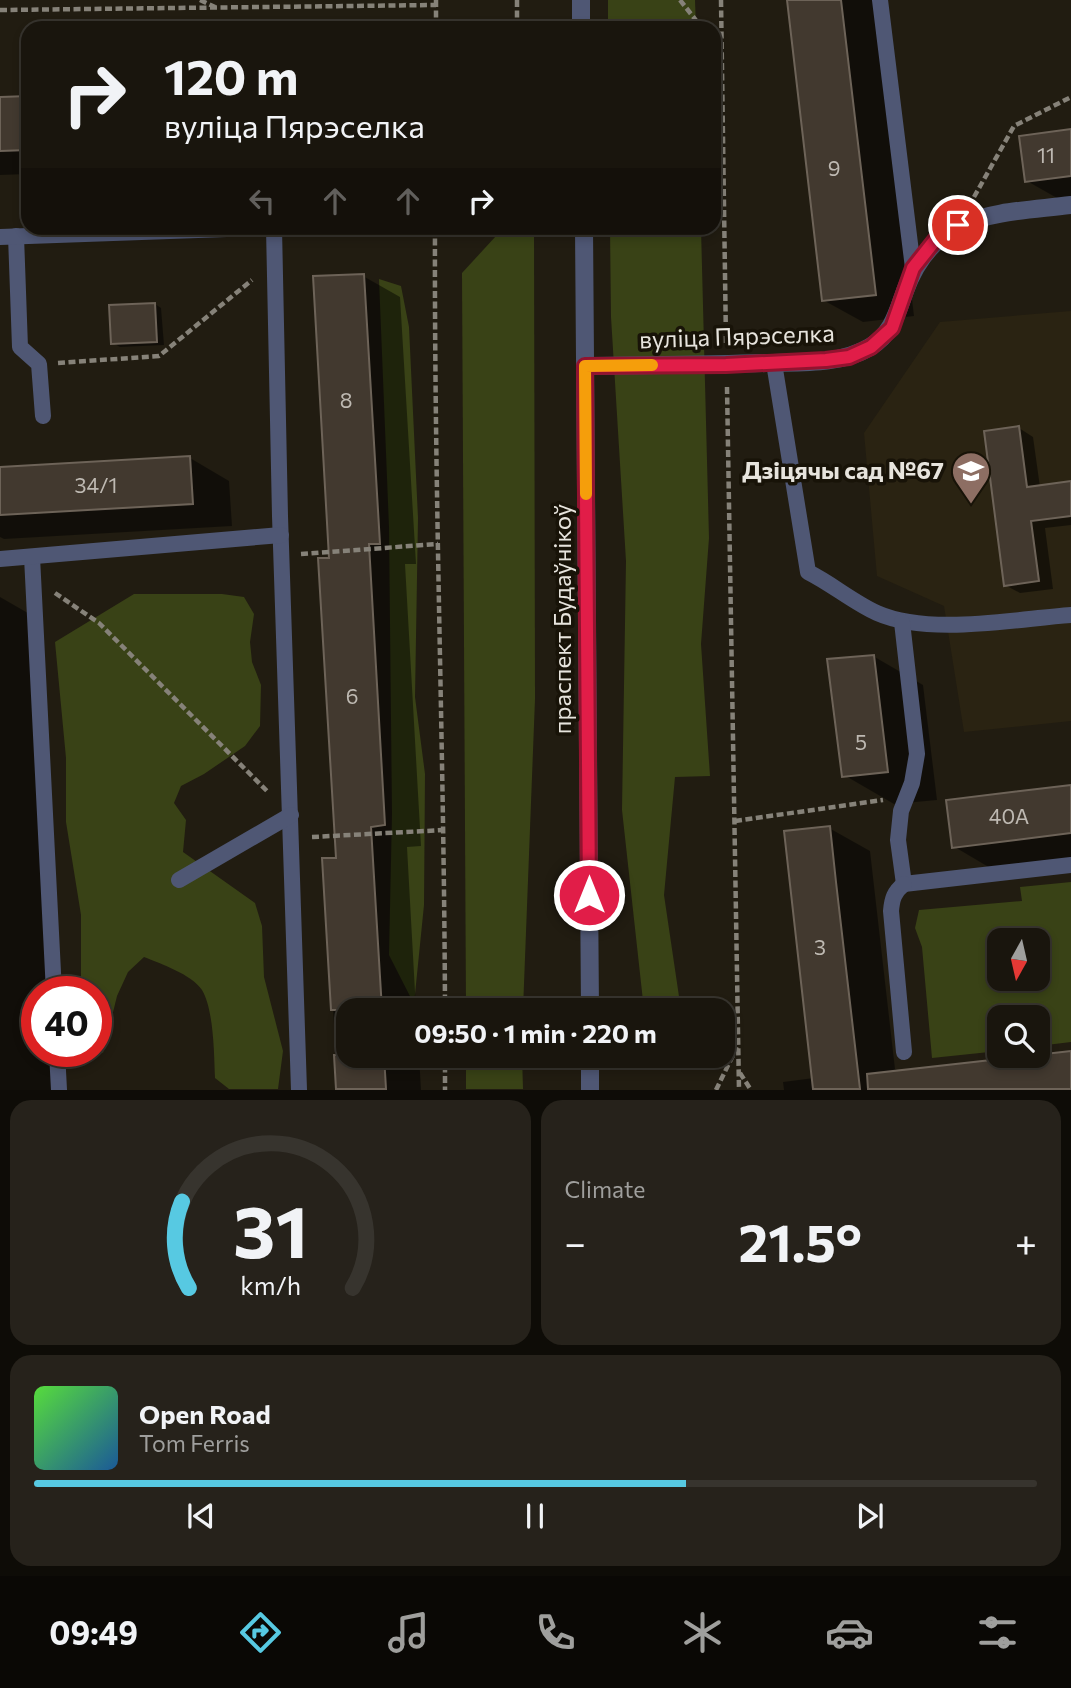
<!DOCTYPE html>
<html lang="en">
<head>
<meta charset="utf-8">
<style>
  :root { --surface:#19150d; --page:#26221b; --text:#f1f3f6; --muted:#9f9f9d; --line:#37342e; --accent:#57c9e2 }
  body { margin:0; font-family:Commissioner,sans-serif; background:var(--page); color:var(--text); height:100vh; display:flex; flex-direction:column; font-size:26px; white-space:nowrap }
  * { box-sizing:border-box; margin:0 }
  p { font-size:23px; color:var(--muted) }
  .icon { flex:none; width:38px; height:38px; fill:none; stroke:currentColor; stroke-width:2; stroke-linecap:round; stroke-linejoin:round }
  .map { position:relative; height:1090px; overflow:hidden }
  .drawer { display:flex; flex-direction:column; gap:10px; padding:10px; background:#0e0c07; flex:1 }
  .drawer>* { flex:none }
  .banner { position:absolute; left:21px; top:21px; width:700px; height:214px; border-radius:21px; box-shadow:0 4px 10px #0003,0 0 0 2px var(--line); background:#19150d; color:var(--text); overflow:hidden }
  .needle { width:46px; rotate:188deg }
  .controls { position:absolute; left:987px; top:928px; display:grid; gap:14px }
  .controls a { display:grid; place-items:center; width:63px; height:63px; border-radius:14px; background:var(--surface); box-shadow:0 4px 10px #0003,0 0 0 2px var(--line); font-size:35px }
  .speed { position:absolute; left:21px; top:976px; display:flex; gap:14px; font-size:35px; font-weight:700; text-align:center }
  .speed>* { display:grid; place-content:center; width:91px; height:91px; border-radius:50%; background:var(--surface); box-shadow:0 4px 10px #0003,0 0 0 2px var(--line); line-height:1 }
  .speed .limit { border:10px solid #d22; background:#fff; color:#111 }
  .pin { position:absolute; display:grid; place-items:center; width:60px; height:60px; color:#fff; margin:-30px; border:4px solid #fff; border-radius:50%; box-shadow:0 2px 7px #0007 }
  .me { position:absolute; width:77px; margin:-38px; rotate:0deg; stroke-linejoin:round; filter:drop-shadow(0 0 5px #0008) }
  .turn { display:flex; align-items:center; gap:24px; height:147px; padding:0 28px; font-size:32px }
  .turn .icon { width:91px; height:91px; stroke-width:2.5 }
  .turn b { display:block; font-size:49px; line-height:60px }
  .lanes { display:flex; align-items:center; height:66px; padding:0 28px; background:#0003; justify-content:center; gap:35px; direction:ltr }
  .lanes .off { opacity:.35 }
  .big { font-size:52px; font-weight:700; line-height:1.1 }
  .drawer .card { flex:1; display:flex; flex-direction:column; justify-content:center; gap:10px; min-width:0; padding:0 24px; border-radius:21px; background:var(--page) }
  .drawer .dial { align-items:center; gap:0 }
  .dial svg { height:182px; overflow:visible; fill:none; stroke:var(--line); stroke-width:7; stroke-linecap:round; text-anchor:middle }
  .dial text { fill:var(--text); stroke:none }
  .song { display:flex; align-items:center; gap:21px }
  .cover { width:84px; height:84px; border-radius:10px; background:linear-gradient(135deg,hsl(110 70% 55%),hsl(210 70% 35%)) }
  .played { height:7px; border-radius:4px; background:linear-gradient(90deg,var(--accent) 65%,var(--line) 65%) }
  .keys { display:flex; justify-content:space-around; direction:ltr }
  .heat { display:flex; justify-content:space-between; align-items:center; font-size:38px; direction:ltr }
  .drawer .tiles { flex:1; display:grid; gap:10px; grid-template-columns:1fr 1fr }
  .card:last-child { grid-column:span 2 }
  .trip { position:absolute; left:336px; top:998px; width:399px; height:70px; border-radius:21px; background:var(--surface); box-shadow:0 4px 10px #0003,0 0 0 2px var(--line); font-weight:700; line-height:70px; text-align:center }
  .tabs { display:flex; height:112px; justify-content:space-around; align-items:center; background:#0a0805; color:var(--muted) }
  .tabs .icon { width:49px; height:49px }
  .tabs .current { color:var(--accent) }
  .tabs b { font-size:32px; color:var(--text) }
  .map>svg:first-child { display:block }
  .built { fill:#2a2312 }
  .green { fill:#394216; fill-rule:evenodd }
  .shadow { fill:#0007 }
  .building { fill:#42392f; stroke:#6d6358; stroke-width:2 }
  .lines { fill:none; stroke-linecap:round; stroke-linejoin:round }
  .path { stroke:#868279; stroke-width:4.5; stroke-dasharray:7 3.5; stroke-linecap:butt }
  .service { stroke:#4f5774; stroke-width:16 }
  .minor { stroke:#4f5774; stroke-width:18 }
  .tertiary { stroke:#4f5774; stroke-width:18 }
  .route-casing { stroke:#92132f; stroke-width:18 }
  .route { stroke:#e11d48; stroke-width:12 }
  .slow { stroke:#f59e0b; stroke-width:12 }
  .labels { text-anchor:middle; stroke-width:7; stroke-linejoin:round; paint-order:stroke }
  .number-label { font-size:21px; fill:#beb9b2 }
  .street-label { font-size:24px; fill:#e7e4dd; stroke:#181308 }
  .poi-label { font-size:24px; font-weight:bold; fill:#e7e4dd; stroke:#181308; text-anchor:end }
</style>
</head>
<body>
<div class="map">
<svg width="1071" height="1090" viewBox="0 0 1071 1090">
  <rect width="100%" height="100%" fill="#211c11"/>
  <path class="built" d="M 1071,311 L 1071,721 L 964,732 L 944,606 L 877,576 L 864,433 L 940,322 Z"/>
  <g class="green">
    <path d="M 608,0 L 695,0 L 696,28 L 608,28 Z"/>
    <path d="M 610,228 L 701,228 L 709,538 L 701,644 L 710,776 L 675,777 L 664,895 L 681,1010 L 644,1010 L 622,810 L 626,561 L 611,317 Z"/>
    <path d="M 534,231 L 535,699 L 523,1010 L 466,1010 L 462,273 L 496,236 Z"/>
    <path d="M 379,279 L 401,286 L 409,327 L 418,518 L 415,697 L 425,774 L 424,905 L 414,1004 L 389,955 L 392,814 L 389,527 Z"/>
    <path d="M 134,594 L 222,594 L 244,597 L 254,614 L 250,642 L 252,662 L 261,685 L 260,726 L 245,746 L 204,774 L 181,786 L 174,803 L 186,820 L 183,852 L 255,903 L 262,926 L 264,977 L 283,1051 L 278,1089 L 229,1089 L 215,1078 C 214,1055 214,1010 202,990 C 191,974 161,964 144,957 L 128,972 L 117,996 L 103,1053 L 96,1048 L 96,992 L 81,992 L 81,915 L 66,822 L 66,758 L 55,642 Z"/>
    <path d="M 1071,882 L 1071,1042 L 1038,1046 L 1038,1017 L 999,1017 L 999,1051 L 932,1058 L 922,947 L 915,928 L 919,910 L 1022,901 L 1020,887 ZM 999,940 L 1038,940 L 1038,978 L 999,978 Z"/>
    <path d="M 466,1055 L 522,1055 L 523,1089 L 466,1089 Z"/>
  </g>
  <g class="shadow">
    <path d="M 788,0 L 877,0 L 914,316 L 863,322 L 823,300 Z"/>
    <path d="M 28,98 L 28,174 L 0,175 L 0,99 Z"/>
    <path d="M 1071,131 L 1071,206 L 1027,181 Z"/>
    <path d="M 363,276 L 400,297 L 416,564 L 405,564 L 421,846 L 407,847 L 416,1010 L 348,1010 L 348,1055 L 419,1055 L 421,1090 L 338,1090 L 324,860 L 337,859 L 331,560 Z"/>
    <path d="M 155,304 L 161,308 L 164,345 L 120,347 L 113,343 Z"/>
    <path d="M 1019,428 L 1033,437 L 1040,487 L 1071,483 L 1071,525 L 1045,528 L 1053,589 L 1020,593 L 1005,585 Z"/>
    <path d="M 190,458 L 229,481 L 232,526 L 4,539 L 0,537 L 0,469 Z"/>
    <path d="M 0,597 L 40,620 L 55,992 L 37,992 L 37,1052 L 57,1052 L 59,1090 L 0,1090 Z"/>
    <path d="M 873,656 L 923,685 L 937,800 L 894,804 L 844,775 Z"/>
    <path d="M 1071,787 L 1071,860 L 992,869 L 953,846 Z"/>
    <path d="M 829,828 L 870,851 L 895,1069 L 903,1072 L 1071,1053 L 1071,1090 L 784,1090 L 783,1082 L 814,1078 Z"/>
  </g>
  <g class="building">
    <path d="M 787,0 L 841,0 L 876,295 L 822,301 Z"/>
    <path d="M 28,96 L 28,150 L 0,151 L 0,97 Z"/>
    <path d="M 1071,129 L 1071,176 L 1025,182 L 1019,136 Z"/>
    <path d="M 364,274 L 380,544 L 369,544 L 385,825 L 371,827 L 382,1010 L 331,1010 L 322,858 L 336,858 L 318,558 L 329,558 L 313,276 Z"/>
    <path d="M 155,303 L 157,342 L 111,344 L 109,305 Z"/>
    <path d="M 1019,426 L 1027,487 L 1071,481 L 1071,516 L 1031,521 L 1039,581 L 1004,586 L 984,431 Z"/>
    <path d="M 190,456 L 193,504 L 0,515 L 0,467 Z"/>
    <path d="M 874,655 L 888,772 L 842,777 L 827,659 Z"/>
    <path d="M 1071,785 L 1071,833 L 952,848 L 946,800 Z"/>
    <path d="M 830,826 L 836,882 L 860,1089 L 813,1089 L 784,831 Z"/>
    <path d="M 1071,1051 L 1071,1089 L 868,1089 L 867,1074 Z"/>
    <path d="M 334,1055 L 384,1055 L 386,1089 L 336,1089 Z"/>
  </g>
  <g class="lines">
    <g class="path">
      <path d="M 200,0 L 215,7"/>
      <path d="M 680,0 L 702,28"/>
      <path d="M 721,0 L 726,343"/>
      <path d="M 0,10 L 436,5"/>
      <path d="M 436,28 L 436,0"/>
      <path d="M 517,28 L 517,0"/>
      <path d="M 714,44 L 722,54"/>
      <path d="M 974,197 L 1014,126 L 1071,97"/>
      <path d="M 435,228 C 434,488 444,749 445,1010"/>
      <path d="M 58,363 L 159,356 L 252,280"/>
      <path d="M 727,387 L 739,1090"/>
      <path d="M 301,554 L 438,544"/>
      <path d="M 55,593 L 99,623 L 268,792"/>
      <path d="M 735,821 L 883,800"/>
      <path d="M 312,837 L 444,830"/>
      <path d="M 445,1055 L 445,1090"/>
      <path d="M 740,1073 L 751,1090"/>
      <path d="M 716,1090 L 737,1047"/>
    </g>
    <g class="service">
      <path d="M 880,0 L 913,268"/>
      <path d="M 274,228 L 280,516 L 299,1090"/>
      <path d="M 16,236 L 20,347 L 39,364 L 43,416"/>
      <path d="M 0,237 L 255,228"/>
      <path d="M 774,363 L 808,572 C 832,584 853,602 877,613 C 929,636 1015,619 1071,615"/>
      <path d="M 32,557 L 54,992"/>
      <path d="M 0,559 L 281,535"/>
      <path d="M 902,622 L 917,754 L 912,783 L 901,811 L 898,840 L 904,884 L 1071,865"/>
      <path d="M 179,880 L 291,815"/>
      <path d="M 904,884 C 894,892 892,899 891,911 L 904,1052"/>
      <path d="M 57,1052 L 59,1090"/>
    </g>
    <path class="minor" d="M 585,366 C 646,365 706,365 766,363 C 800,362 840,365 870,347 C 892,334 897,313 905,291 C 934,210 998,214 1071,205"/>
    <g class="tertiary">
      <path d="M 581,0 L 581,28"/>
      <path d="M 584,228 L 590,1010"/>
      <path d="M 590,1055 L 590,1090"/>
    </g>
  </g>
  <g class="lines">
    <g class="route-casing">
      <path id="route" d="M 589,895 L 585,366 L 726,365 L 826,360 L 849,357 L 871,347 L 892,328 L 913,268 L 936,239 L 958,225"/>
    </g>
    <use href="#route" class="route"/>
    <path class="slow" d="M 586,494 L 585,366 L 652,365"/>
  </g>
  <defs>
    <g id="school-pin" transform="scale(2.0125)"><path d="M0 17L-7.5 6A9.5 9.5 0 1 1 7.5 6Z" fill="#8d6e63" stroke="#181308"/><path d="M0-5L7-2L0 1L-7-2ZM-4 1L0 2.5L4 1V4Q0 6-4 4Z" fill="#fff"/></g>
  </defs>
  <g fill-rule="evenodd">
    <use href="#school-pin" x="971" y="471"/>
  </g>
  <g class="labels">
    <g class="number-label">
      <text x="1046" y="163">11</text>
      <text x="834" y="176">9</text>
      <text x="346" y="408">8</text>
      <text x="96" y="493">34/1</text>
      <text x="352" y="704">6</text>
      <text x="861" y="750">5</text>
      <text x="1009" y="824">40А</text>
      <text x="820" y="955">3</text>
    </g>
    <g class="street-label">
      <text transform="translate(737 337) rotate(-2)" y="8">вуліца Пярэселка</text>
      <text transform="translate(563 619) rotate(-90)" y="8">праспект Будаўнікоў</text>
    </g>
    <g class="poi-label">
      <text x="944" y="479">Дзіцячы сад №67</text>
    </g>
  </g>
</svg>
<div class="controls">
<a><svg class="needle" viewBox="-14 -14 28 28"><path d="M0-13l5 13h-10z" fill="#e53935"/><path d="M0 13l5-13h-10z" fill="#9f9f9d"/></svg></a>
<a><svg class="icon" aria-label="search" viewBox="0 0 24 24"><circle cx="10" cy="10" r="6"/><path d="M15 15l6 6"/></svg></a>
</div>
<div class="speed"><div class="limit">40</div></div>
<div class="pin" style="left:958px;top:225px;background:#d93025"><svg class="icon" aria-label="arrive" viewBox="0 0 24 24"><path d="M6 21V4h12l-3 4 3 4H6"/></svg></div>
<svg class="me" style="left:589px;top:895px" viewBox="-20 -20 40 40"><circle r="17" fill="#e11d48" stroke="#fff" stroke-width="3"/><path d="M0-11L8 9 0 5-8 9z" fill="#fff"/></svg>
<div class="trip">09:50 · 1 min · 220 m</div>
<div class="banner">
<div class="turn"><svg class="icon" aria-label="right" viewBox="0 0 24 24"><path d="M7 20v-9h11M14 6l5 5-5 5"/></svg><div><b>120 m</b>вуліца Пярэселка</div></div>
<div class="lanes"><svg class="icon off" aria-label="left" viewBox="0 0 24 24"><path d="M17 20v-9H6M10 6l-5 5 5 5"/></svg><svg class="icon off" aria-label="ahead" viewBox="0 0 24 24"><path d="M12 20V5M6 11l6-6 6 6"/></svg><svg class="icon off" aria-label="ahead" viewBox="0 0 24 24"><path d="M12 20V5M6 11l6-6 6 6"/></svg><svg class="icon" aria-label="right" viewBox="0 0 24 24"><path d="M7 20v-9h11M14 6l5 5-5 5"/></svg></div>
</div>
</div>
<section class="drawer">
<div class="tiles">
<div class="card dial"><svg viewBox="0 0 100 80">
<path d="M14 69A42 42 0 1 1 86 69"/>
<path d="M14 69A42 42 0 0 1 11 31" stroke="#57c9e2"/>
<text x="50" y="56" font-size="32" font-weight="700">31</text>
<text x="50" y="72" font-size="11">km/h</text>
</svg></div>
<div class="card"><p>Climate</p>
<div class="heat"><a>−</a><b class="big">21.5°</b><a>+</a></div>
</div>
<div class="card">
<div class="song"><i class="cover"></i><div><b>Open Road</b><p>Tom Ferris</p></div></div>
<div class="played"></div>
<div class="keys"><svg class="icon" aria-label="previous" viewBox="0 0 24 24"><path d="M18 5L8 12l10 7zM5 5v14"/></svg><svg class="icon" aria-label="pause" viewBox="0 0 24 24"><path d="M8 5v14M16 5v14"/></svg><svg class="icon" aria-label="next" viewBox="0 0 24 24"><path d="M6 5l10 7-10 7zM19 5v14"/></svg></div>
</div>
</div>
</section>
<nav class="tabs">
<b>09:49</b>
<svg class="icon current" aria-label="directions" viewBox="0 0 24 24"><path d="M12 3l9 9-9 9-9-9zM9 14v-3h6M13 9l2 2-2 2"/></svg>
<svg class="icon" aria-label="music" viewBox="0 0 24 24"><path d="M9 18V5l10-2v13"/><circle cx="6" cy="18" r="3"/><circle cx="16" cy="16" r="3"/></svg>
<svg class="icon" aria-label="phone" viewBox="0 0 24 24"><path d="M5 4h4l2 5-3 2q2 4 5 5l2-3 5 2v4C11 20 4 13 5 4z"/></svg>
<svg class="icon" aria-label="climate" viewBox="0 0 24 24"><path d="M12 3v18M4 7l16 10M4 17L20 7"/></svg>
<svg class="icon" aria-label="car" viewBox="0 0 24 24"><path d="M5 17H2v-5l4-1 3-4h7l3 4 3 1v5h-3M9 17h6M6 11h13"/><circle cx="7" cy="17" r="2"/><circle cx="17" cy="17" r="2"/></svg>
<svg class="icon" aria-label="filters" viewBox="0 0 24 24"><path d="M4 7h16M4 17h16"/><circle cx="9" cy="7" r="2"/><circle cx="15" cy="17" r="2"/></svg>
</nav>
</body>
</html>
